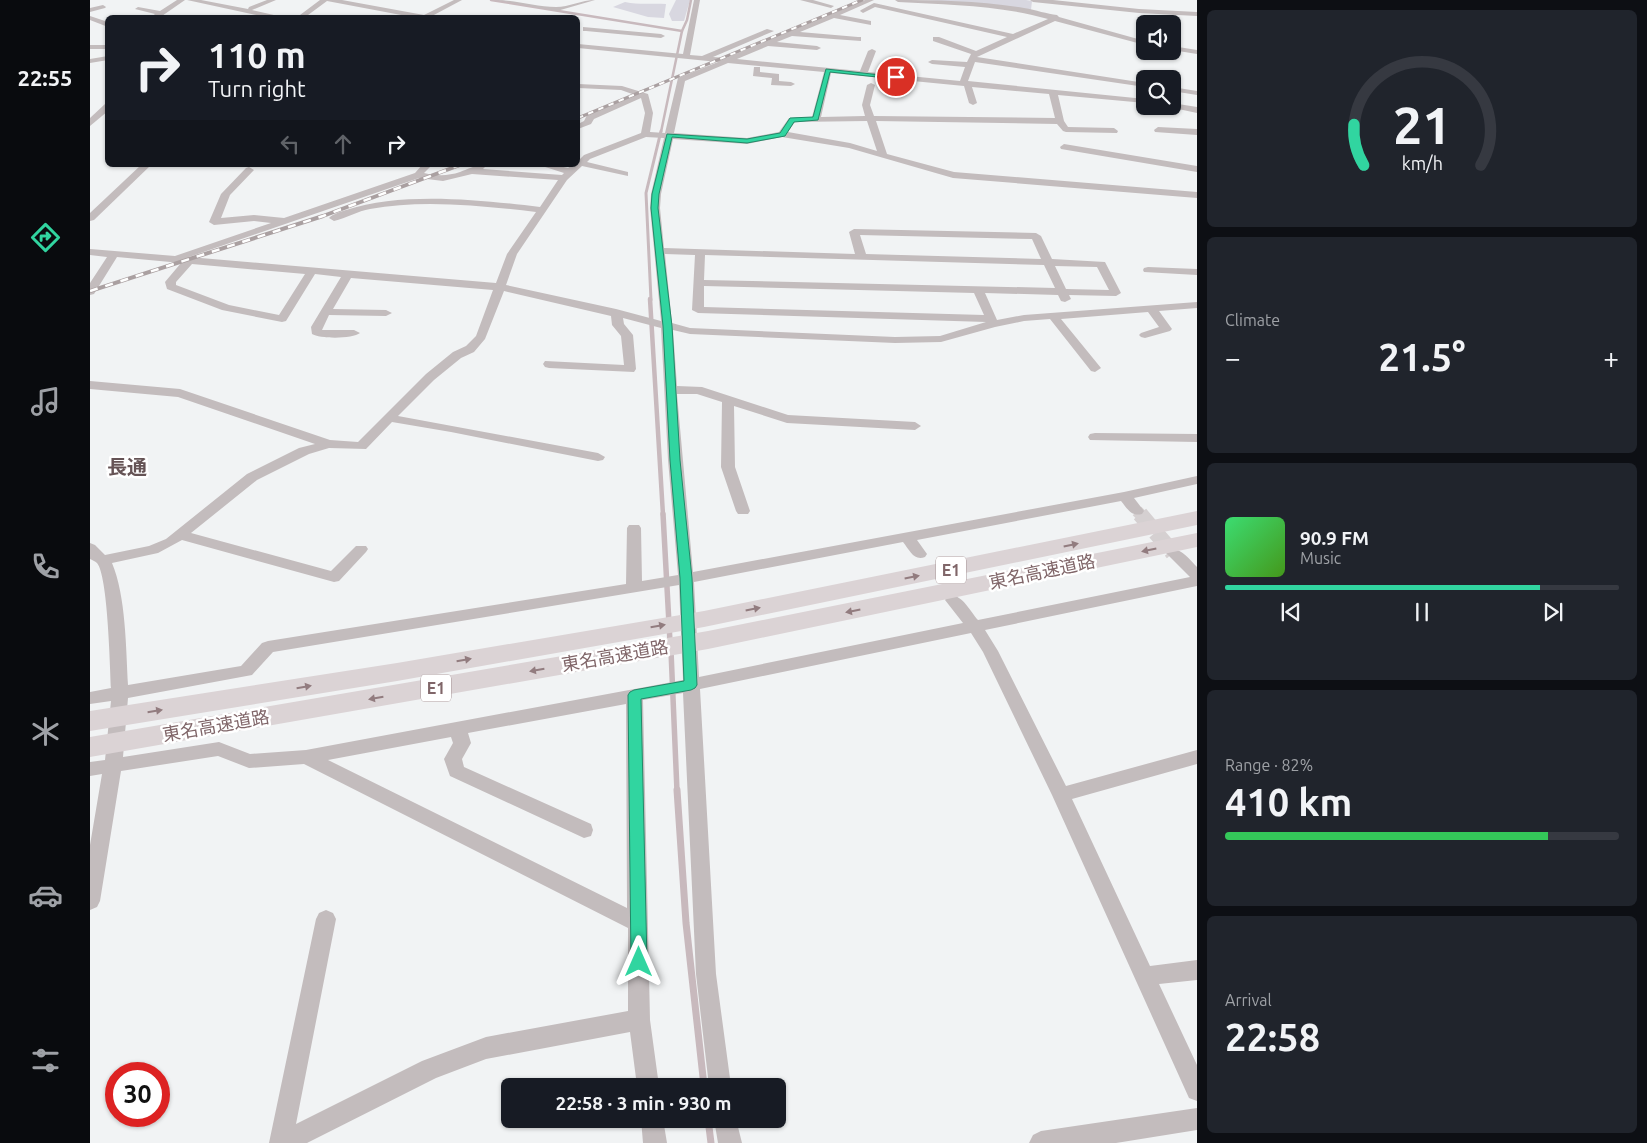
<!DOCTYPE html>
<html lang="en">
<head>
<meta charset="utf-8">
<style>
  :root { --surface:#171b24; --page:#20242c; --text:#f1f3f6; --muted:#9ea1a6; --line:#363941; --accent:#31d5a0 }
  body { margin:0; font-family:Ubuntu,"Noto Sans JP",sans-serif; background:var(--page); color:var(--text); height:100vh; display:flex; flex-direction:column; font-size:19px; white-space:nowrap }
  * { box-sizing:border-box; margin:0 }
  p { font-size:16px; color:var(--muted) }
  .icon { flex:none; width:28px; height:28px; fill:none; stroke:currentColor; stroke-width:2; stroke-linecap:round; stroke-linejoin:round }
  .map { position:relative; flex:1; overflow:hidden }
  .side { display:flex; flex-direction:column; gap:10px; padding:10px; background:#0d0f14; width:450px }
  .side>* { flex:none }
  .hud { position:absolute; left:15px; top:15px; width:475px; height:152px; border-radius:8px; box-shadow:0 1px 4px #0004; background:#171b24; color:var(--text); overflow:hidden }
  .buttons { position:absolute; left:1046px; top:15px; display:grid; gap:10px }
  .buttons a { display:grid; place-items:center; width:45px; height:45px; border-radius:8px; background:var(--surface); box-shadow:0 1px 4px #0004; font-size:25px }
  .speed { position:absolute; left:15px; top:1062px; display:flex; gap:10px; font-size:25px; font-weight:700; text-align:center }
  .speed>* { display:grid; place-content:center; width:65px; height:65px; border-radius:50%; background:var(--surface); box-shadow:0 1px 4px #0004; line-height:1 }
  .speed .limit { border:8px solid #d22; background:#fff; color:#111 }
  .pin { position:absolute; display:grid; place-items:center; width:42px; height:42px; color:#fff; margin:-21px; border:2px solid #fff; border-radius:50%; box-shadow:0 1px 5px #0007 }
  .me { position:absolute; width:55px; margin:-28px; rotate:0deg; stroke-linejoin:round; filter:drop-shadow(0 0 4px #0008) }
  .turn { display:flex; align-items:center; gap:18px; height:105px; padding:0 20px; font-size:22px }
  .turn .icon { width:65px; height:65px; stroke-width:2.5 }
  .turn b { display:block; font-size:35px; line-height:42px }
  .lanes { display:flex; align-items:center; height:48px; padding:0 20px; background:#0003; justify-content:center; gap:25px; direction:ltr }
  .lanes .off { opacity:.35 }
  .big { font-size:38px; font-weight:700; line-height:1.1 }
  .side .widget { flex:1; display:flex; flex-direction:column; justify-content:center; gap:8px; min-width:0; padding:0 18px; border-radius:8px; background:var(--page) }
  .side .dial { align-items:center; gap:0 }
  .dial svg { height:130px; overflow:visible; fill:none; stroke:var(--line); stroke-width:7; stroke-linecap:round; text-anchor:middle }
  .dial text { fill:var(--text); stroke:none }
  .song { display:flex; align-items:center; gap:15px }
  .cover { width:60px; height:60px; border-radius:8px; background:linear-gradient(135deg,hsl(140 70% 55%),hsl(100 70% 35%)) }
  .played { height:5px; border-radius:2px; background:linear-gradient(90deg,var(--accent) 80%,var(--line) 80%) }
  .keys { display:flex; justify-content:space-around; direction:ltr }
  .heat { display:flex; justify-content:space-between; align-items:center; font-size:28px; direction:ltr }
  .charge { height:8px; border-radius:4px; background:linear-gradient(90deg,#34c759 82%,var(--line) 0) }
  .trip { position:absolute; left:411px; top:1078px; width:285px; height:50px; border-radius:8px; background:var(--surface); box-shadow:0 1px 4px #0004; font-weight:700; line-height:50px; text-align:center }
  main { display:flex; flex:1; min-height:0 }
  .menu { display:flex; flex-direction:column; width:90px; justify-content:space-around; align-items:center; background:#090b0e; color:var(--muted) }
  .menu .icon { width:35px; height:35px }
  .menu .selected { color:var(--accent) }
  .menu b { font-size:22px; color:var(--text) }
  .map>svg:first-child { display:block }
  .green { fill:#d8d7e0 }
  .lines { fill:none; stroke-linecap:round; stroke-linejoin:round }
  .stream-far4 { stroke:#c8b9bd; stroke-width:2.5 }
  .stream-far3 { stroke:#c8b9bd; stroke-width:3 }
  .stream-far2 { stroke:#c8b9bd; stroke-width:4.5 }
  .stream-far1 { stroke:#c8b9bd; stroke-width:5.5 }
  .stream { stroke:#c8b9bd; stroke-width:7 }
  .minor-tunnel-far1 { stroke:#d5d0d1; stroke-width:12; stroke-dasharray:12 6; stroke-linecap:butt }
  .minor-tunnel { stroke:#d5d0d1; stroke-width:16; stroke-dasharray:16 8; stroke-linecap:butt }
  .minor { fill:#c3bcbd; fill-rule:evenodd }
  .highway { fill:#dbd3d5; fill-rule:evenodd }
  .rail-far1-casing { stroke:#aaa0a1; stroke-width:3 }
  .rail-casing { stroke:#aaa0a1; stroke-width:4 }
  .rail-far1 { stroke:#fff; stroke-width:2; stroke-dasharray:5.5; stroke-linecap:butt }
  .rail { stroke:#fff; stroke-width:2.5; stroke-dasharray:8; stroke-linecap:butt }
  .oneway { fill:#927c7f }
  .route { fill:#31d5a0; stroke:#208a68 }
  .labels { text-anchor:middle; stroke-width:5; stroke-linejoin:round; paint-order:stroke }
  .shield { fill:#fff; stroke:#a69496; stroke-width:1 }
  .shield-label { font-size:16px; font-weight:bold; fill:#806669 }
  .street-label { font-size:18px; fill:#806669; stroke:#fff }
  .quarter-label { font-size:20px; font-weight:bold; fill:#655355; stroke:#fff }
</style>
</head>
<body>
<main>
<nav class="menu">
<b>22:55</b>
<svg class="icon selected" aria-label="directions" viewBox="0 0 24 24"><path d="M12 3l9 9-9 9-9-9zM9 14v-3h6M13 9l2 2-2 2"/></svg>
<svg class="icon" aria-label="music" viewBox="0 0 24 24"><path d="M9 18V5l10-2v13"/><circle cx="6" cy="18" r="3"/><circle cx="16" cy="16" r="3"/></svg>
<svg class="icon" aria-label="phone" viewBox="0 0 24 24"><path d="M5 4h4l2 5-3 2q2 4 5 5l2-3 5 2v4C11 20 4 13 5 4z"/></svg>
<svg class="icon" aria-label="climate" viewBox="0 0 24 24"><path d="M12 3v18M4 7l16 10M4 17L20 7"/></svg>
<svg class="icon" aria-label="car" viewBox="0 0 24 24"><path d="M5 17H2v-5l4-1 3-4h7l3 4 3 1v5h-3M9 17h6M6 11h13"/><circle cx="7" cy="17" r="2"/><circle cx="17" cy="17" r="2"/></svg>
<svg class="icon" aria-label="filters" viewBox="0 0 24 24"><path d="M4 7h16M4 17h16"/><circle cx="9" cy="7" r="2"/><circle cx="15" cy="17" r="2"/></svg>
</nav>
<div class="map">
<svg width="1107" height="1143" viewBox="0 0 1107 1143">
  <rect width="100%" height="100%" fill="#f1f3f4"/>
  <g class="green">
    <path d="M 586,0 L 600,0 L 594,21 L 582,21 L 579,14 Z"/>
    <path d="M 830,0 L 936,0 L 942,1 L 941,10 L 883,3 Z"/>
    <path d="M 535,2 C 549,5 562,3 576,4 L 574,18 L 558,17 L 523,7 Z"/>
  </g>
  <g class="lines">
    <g class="stream-far4">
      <path d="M 401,0 L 592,31"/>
      <path d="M 571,132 L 592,31 L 597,20 L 601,0"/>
    </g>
    <path class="stream-far3" d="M 561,300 L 556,193 L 571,131"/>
    <path class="stream-far2" d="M 560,299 L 573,515"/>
    <g class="stream-far1">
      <path d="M 573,514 L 580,642"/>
      <path d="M 581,651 L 587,791"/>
    </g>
    <g class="stream">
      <path d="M 587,790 L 596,923 L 614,1086"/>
      <path d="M 618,1119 L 621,1143"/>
    </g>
    <path class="minor-tunnel-far1" d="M 1047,511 L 1051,515"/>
    <path class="minor-tunnel" d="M 1050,514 L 1083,553"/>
    <g class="minor">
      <path d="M 87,0 L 95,0 L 69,18 L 60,18 L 65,14 L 45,9 L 48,7 L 70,11 Z"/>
      <path d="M 97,0 L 111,0 L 158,9 L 159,7 L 177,0 L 186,0 L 162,10 L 197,18 L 180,18 Z"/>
      <path d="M 230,0 L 252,0 L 334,15 L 364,0 L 372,0 L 342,16 L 345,18 L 327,18 L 237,1 L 214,18 L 206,18 Z"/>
      <path d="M 406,0 C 426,0 446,7 466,7 C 479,7 492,0 505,0 L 467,11 Z"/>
      <path d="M 604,0 L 610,0 L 600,55 L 612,56 L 677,29 L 684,31 L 623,57 L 636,58 L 775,0 L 784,0 L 750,15 L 781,21 L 781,25 L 744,18 L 710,32 L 768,37 L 771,37 L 771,41 L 702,36 L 687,42 L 727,46 L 731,48 L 727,50 L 678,46 L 647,59 L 770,71 L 778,51 L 782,49 L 786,51 L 778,72 L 870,81 L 875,67 L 842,64 L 838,62 L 842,60 L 877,62 L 881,54 L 843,41 L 843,37 L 849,37 L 886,51 L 917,37 L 785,7 L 773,13 L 770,11 L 771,10 L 784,3 L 923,34 L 958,19 C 909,5 858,5 808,2 L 805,0 C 847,0 891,1 934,8 C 946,10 957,14 967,15 L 969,17 L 1055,41 L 1055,45 L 965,21 L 887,57 L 1055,83 L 1055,87 L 885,62 L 878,81 L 1055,99 L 1055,103 L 968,95 L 974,121 L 978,127 L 1024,128 L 1028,131 L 1027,133 L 976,132 L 973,131 L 967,124 L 786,121 L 797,154 L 864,172 L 1107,192 L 1107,198 L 863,178 L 759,148 L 692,137 L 657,144 L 583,139 L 571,194 L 570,208 L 574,248 L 765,254 L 759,232 L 764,229 L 946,233 L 951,236 L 962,259 L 1015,262 L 1031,293 L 1026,296 L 979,295 L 981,299 L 975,302 L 971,301 L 968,295 L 895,293 L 907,320 L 934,315 L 1107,302 L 1107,308 L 1069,311 L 1082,329 L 1080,331 L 1055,338 L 1051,337 L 1049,335 L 1051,333 L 1069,327 L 1058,312 L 971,319 L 1011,368 L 1005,372 L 1001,371 L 960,319 L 934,321 L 905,327 L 851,342 L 805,343 L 600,334 L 583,330 L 587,386 L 612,387 L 698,415 L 825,422 L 831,426 L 825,430 L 697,423 L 644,406 L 645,467 L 660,511 L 658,514 L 648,514 L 646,511 L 631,467 L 632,402 L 607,394 L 587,394 L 603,572 L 1034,492 L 1107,476 L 1107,484 L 1044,498 L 1054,511 L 1052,514 C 1041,517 1037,508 1031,501 L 827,540 L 837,554 L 835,557 C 824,561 820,551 813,542 L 604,582 L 609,677 L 873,623 L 855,600 L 858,596 C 871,592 880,611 888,620 L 1100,577 L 1076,553 L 1078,550 C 1090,546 1099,559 1107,567 L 1107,586 L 895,630 L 908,651 L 976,786 L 1107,750 L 1107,764 L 982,799 L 1060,966 L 1107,960 L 1107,980 L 1069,984 L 1107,1065 L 1107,1101 L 1099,1098 L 962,795 L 893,652 L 881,633 L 610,689 L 626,974 L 641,1086 L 619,1086 L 606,974 L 593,693 L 553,700 L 560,1020 L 569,1086 L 547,1086 L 540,1032 L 396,1059 L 346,1078 L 217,1143 L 179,1143 L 226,919 L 229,913 L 236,910 L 243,913 L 246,919 L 206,1124 L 332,1061 L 396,1037 L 538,1011 L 538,928 L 214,764 L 159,768 L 128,756 L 31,771 L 10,901 L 7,907 L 0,910 L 0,845 L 12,774 L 0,776 L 0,762 L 15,760 L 21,701 L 0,704 L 0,692 L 21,688 C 20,667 18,576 7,563 C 5,561 2,560 0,559 L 0,543 L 5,545 L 15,555 L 59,546 L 76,539 L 157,474 L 209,448 L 225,444 L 88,397 L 0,389 L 0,381 L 90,389 L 240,440 L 268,442 L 336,374 L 363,352 L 376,346 L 386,336 L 403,290 L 261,278 L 243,309 L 296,310 L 302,313 L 296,316 L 239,315 L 232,330 L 264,330 L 270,333 C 263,339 230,339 222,334 L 221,327 L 251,277 L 225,274 L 196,321 L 192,322 L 132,310 L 77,289 L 75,282 L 91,263 L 27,257 L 4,294 L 0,295 L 0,283 L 17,257 L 0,255 L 0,249 L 85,256 L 181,223 L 164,221 L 124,225 L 119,222 L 131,194 L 156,168 L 159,167 L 164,170 L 140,195 L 131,218 L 164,215 L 194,218 L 325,173 L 332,165 L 341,166 L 334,173 C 347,176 358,176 370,172 C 378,169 385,165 393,165 L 395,167 L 393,169 L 472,175 L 474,173 L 449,165 L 465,165 L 478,168 L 482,165 L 488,165 L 488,161 L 494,155 L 551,133 L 555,113 L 551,98 L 504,119 L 501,124 L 488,129 L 488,124 L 494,121 L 497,115 L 545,95 L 531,90 L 488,88 L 488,84 L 532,86 L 558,94 L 563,113 L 560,132 L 575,133 L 588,78 L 628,62 L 488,48 L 488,44 L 593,54 ZM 638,63 L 734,72 L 722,117 L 699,118 L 689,132 L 657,138 L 584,133 L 595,81 ZM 741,73 L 874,86 L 879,103 L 883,105 L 887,103 L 882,87 L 959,94 L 965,118 L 784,116 L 780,105 L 785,85 L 781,83 L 777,85 L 772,105 L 775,116 L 731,117 ZM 777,121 L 787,151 L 760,143 L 698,132 L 705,122 ZM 556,137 L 574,138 L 561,194 L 560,208 L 571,321 L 526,309 L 416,285 L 427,254 L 477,180 L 492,166 L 538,176 L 538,172 L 497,162 L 500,159 ZM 382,174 L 468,180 L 450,207 C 391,200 313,191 256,210 C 250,212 243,214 239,218 L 244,221 C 256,218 268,211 280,209 C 333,199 394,206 446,212 L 417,254 L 406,283 L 99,257 L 329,178 L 353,181 ZM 770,235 L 942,239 L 951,259 L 776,254 ZM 575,254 L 605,255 L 602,310 L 608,313 L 896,322 L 850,336 L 805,337 L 600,328 L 582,323 ZM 615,255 L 954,265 L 965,288 L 614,280 ZM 102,264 L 215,274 L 189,315 L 139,305 L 86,285 L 86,282 ZM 965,266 L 1007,267 L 1019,290 L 976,289 ZM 614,286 L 884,293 L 894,315 L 614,307 ZM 414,291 L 521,316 L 522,325 L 531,336 L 534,365 L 455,361 L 453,364 L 455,367 L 459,368 L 544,372 L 546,369 L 543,335 L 534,324 L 533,318 L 571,328 L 578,460 L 588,575 L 552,581 L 551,528 L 549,525 L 539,525 L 537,528 L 536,584 L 178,641 L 172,643 L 151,666 L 38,685 C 36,649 36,596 22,563 L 68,553 L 92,540 L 244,582 L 249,581 L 276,552 L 278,549 L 276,546 L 266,546 L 241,571 L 101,533 L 167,480 L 219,454 L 239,448 L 276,449 L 302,422 L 361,432 L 508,461 L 513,460 L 515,457 L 508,453 L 308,416 L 344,380 L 371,358 L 384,352 L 395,339 ZM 589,585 L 593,680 L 216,750 L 160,754 L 129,742 L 33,757 L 38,698 L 162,675 L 183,652 ZM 536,704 L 537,908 L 238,760 L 361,737 L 363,743 L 354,759 L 360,776 L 494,838 L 501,836 L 503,830 L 501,824 L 374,767 L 372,759 L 381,743 L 378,733 Z"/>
      <path d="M 710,0 L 723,0 L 744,6 L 741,8 Z"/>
      <path d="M 940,0 L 963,0 L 1049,9 L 1107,12 L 1107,16 L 1049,13 L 943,2 Z"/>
      <path d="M 13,5 L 16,7 L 15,8 L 0,12 L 0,8 Z"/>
      <path d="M 0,16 L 18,22 L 18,27 L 0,20 Z"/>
      <path d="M 493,27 L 571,34 L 575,36 L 571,38 L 496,31 L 493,31 Z"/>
      <rect x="0" y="45" width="18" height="4"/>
      <path d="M 1082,46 L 1107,50 L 1107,54 L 1082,50 Z"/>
      <path d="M 18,56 L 18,60 L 0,63 L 0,59 Z"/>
      <path d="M 664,67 L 670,67 L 670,72 L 689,74 L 689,81 L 701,82 L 705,84 L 701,86 L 681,85 L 682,78 L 663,76 Z"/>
      <path d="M 1082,87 L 1107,91 L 1107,95 L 1082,91 Z"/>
      <path d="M 1082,103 L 1107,107 L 1107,113 L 1079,107 L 1082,106 Z"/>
      <path d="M 15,104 L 18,104 L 18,111 L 0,126 L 0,118 Z"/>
      <path d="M 1068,127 L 1107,129 L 1107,135 L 1065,132 L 1064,130 Z"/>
      <path d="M 974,144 L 1107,166 L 1107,172 L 971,149 L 970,147 Z"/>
      <path d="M 51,165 L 61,165 L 4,220 L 0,221 L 0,213 Z"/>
      <path d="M 1058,267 L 1107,269 L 1107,275 L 1054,272 L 1053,270 L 1054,268 Z"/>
      <path d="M 1005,433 L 1107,434 L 1107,442 L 1000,440 L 998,437 L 1000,434 Z"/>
      <path d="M 1107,1108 L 1107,1130 L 1026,1143 L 939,1143 L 943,1135 L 951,1131 Z"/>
      <path d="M 551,1119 L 573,1119 L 577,1143 L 553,1143 Z"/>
      <path d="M 624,1119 L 646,1119 L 652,1143 L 628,1143 Z"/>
    </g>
    <g class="highway">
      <path d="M 1107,511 L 1107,525 L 614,627 L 307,681 L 0,731 L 0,711 L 307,663 L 614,611 Z"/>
      <path d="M 1107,533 L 1107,547 L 618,649 L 0,757 L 0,737 L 618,631 Z"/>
    </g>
    <g class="rail-far1-casing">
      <path id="rail-far1" d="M 488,118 L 772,0"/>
    </g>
    <g class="rail-casing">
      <path id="rail" d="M 0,291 L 233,216 L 370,165"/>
    </g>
    <use href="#rail-far1" class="rail-far1"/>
    <use href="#rail" class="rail"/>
  </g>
  <defs><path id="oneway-solid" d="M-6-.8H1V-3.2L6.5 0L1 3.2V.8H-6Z" transform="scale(1.25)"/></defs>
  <g class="oneway">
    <use href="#oneway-solid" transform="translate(981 545) rotate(-12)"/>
    <use href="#oneway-solid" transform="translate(1059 550) rotate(168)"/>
    <use href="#oneway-solid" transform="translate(822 577) rotate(-11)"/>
    <use href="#oneway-solid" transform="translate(663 609) rotate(-11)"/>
    <use href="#oneway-solid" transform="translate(763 611) rotate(169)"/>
    <use href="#oneway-solid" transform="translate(568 626) rotate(-10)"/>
    <use href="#oneway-solid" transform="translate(374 660) rotate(-10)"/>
    <use href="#oneway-solid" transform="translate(447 670) rotate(170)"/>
    <use href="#oneway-solid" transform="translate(214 687) rotate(-10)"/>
    <use href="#oneway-solid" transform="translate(286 698) rotate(170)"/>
    <use href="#oneway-solid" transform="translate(65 711) rotate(-9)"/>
  </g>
  <path class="route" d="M 736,69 L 809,77 L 806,79 L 740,72 L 728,120 L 704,122 L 695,136 L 657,143 L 582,137 L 569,194 L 568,208 L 582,326 L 590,460 L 602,578 L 607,685 L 605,688 L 601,690 L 551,699 L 557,962 L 555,967 L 549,970 L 543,967 L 541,962 L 538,695 L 540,692 L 544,690 L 594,681 L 590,578 L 580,460 L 573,326 L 561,208 L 562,194 L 577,134 L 657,139 L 690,133 L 700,118 L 723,117 Z"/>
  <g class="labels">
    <g class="shield">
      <rect x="846" y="556.5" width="30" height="27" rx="4"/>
      <rect x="331" y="674.5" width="30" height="27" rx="4"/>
    </g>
    <g class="shield-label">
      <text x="861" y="576">E1</text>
      <text x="346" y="694">E1</text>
    </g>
    <g class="street-label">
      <text transform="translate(952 572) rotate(-12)" y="6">東名高速道路</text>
      <text transform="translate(525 656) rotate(-10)" y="6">東名高速道路</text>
      <text transform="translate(126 726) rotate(-10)" y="6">東名高速道路</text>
    </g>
    <g class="quarter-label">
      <text x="37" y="474">長通</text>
    </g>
  </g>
</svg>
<div class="buttons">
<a><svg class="icon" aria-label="sound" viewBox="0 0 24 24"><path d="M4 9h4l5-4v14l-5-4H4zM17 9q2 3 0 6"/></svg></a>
<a><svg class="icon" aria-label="search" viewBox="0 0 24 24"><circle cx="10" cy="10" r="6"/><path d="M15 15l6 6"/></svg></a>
</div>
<div class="speed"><div class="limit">30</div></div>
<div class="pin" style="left:806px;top:77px;background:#d93025"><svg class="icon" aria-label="arrive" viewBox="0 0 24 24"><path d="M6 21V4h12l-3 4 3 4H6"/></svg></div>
<svg class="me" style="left:549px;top:962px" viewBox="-20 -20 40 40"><path d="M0-17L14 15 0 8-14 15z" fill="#31d5a0" stroke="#fff" stroke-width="4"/></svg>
<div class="trip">22:58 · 3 min · 930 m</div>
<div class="hud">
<div class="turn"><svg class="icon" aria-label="right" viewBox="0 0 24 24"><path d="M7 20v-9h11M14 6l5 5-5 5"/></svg><div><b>110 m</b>Turn right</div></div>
<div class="lanes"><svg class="icon off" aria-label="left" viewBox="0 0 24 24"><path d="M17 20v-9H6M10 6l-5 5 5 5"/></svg><svg class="icon off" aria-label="ahead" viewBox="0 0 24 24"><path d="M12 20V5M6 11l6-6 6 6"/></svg><svg class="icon" aria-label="right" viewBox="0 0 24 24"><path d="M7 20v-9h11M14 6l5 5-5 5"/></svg></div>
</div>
</div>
<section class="side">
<div class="widget dial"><svg viewBox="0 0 100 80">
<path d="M14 69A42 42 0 1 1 86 69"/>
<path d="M14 69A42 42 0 0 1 8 44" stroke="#31d5a0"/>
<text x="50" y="56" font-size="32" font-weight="700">21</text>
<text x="50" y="72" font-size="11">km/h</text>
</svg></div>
<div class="widget"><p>Climate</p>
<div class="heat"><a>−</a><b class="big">21.5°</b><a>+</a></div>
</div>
<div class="widget">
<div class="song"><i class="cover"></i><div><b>90.9 FM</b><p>Music</p></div></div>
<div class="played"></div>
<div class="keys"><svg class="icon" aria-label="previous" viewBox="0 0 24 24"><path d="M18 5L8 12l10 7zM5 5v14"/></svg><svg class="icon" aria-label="pause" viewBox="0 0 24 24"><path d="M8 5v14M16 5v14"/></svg><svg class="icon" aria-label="next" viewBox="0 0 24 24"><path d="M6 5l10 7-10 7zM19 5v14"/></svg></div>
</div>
<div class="widget"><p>Range · 82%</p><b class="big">410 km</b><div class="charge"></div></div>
<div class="widget"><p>Arrival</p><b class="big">22:58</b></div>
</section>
</main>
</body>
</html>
